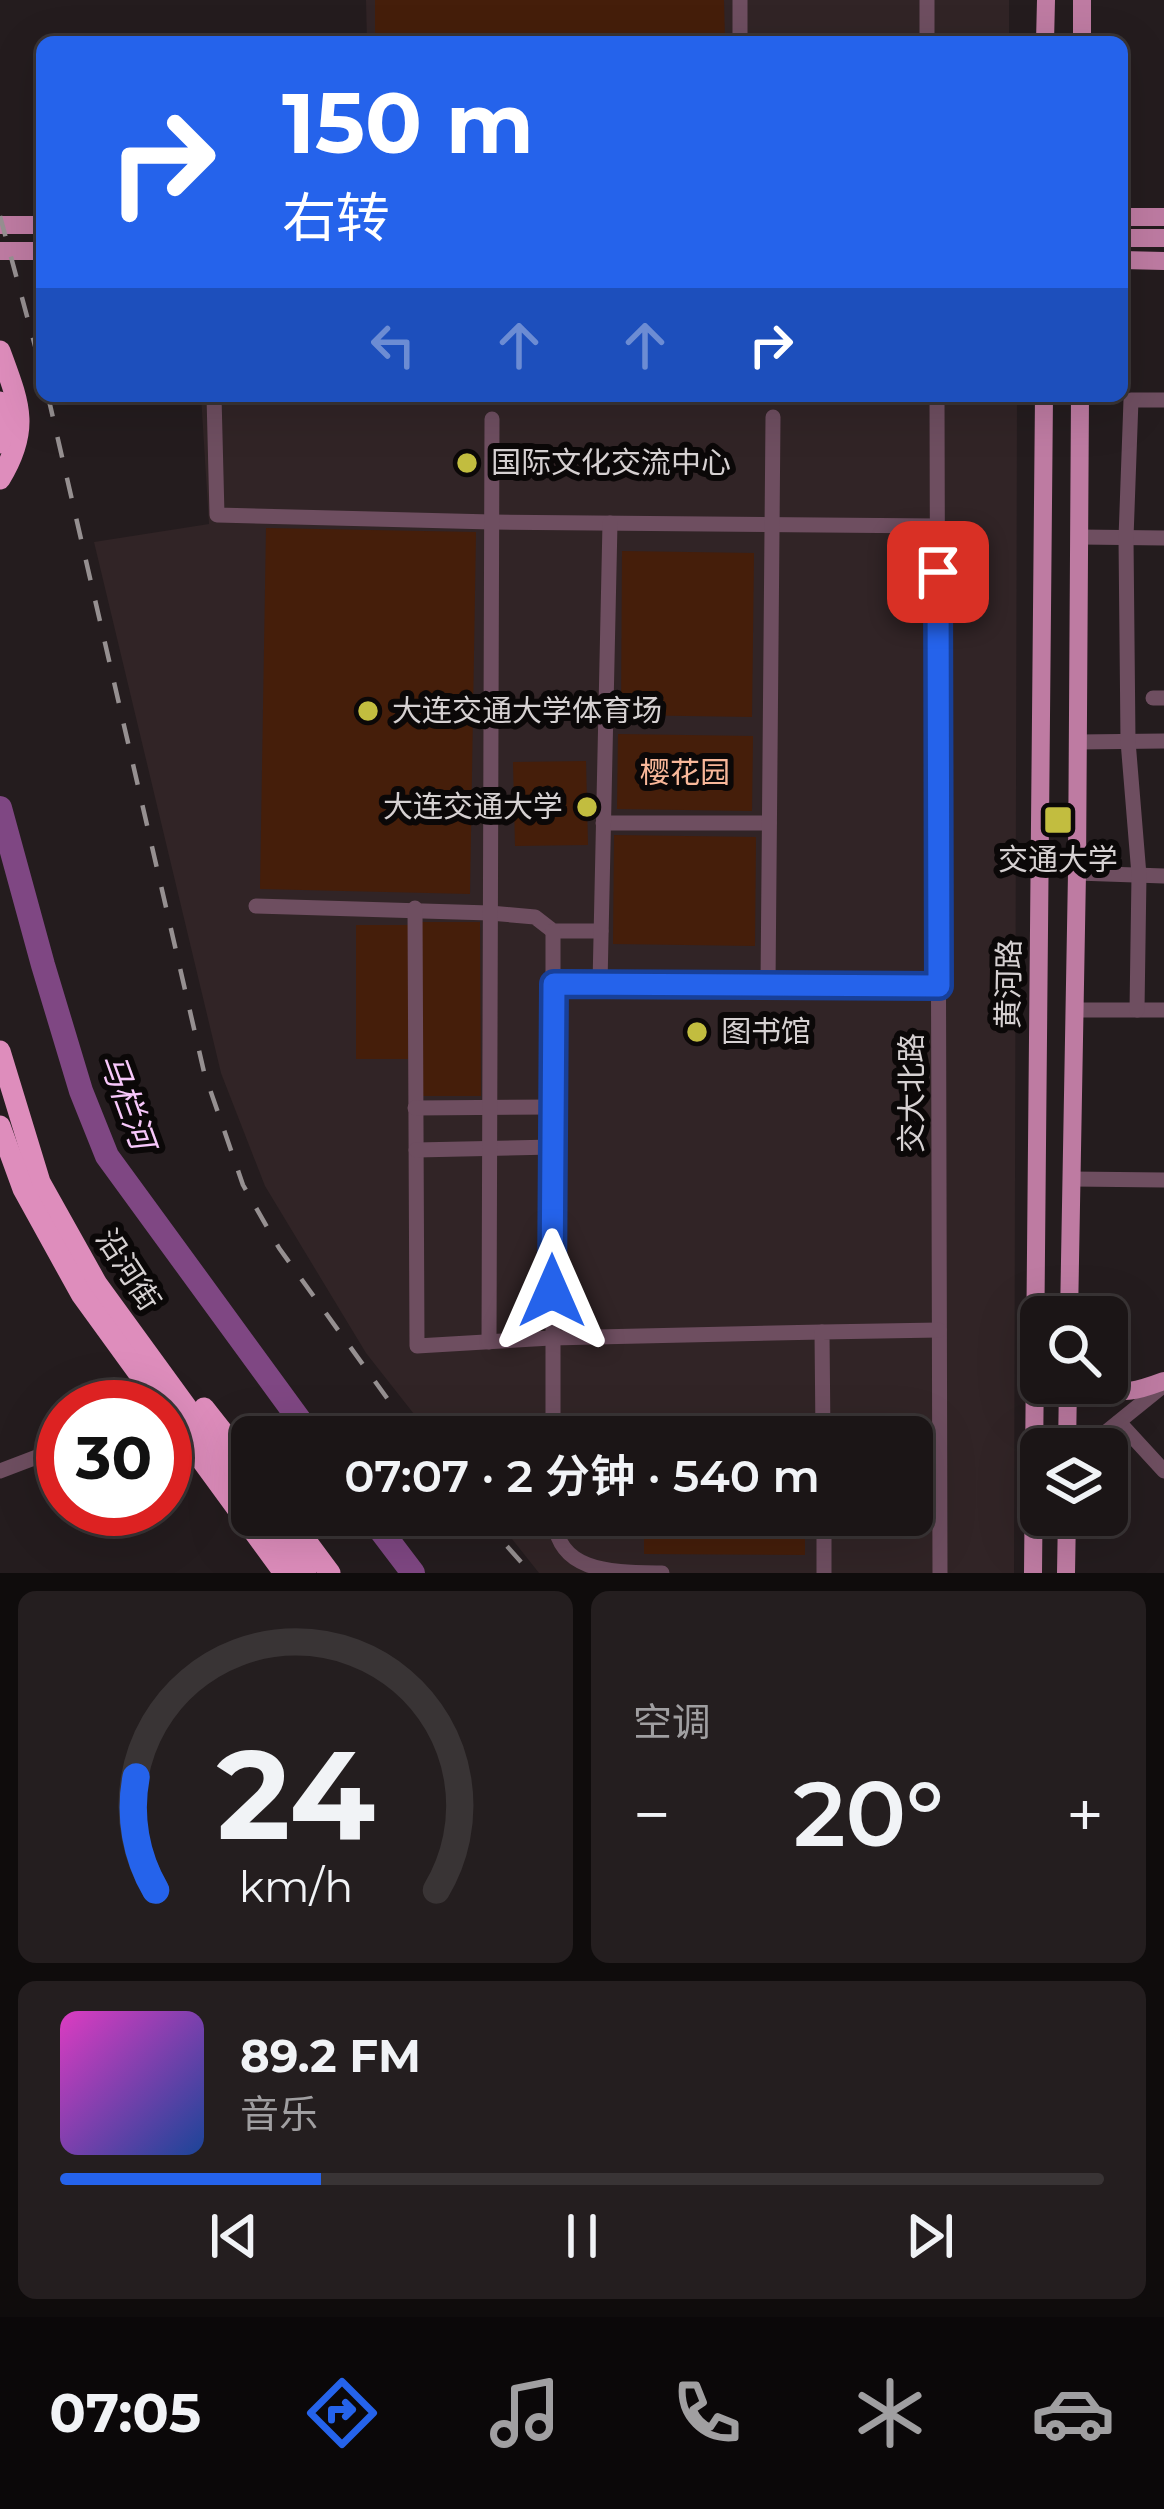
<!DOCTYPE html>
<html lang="zh">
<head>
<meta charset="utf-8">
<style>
  :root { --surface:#1b1516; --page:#241e1f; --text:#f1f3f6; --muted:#a09fa1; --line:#393435; --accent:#2563eb }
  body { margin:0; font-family:Montserrat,"Noto Sans SC",sans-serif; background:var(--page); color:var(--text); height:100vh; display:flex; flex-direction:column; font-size:45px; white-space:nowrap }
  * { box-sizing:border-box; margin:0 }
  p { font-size:39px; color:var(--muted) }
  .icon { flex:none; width:66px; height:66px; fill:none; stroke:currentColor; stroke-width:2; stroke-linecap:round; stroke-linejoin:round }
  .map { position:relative; height:1573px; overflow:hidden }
  .side { display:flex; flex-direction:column; gap:18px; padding:18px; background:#0f0c0c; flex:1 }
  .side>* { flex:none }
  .banner { position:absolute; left:36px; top:36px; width:1092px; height:366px; border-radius:18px; box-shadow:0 12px 48px #0002,0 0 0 3px var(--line); background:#2563eb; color:#fff; overflow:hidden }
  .buttons { position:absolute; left:1020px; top:1296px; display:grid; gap:24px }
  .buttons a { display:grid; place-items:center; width:108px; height:108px; border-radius:18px; background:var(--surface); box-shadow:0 12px 48px #0002,0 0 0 3px var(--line); font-size:60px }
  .speed { position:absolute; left:36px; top:1380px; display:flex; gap:24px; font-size:60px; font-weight:700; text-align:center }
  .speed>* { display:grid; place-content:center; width:156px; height:156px; border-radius:50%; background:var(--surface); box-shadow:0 12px 48px #0002,0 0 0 3px var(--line); line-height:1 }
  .speed .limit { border:18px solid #d22; background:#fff; color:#111 }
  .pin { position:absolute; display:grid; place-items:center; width:102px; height:102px; color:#fff; margin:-51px; border-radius:24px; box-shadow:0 6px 18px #0006 }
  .me { position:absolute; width:132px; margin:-66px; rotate:0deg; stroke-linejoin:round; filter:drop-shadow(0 0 9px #0008) }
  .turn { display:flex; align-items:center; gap:42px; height:252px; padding:0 48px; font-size:54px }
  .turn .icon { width:156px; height:156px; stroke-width:2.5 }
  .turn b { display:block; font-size:84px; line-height:102px }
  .lanes { display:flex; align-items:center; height:114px; padding:0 48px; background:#0003; justify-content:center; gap:60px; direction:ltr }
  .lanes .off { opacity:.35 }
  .big { font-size:90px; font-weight:600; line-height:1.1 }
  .side .tile { flex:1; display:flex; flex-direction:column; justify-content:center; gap:18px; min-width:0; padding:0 42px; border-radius:18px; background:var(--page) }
  .side .dial { align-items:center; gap:0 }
  .dial svg { height:312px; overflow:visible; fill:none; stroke:var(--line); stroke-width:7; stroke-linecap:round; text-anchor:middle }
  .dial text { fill:var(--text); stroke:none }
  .song { display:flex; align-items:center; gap:36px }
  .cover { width:144px; height:144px; border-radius:18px; background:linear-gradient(135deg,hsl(310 70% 55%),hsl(220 70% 35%)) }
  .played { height:12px; border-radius:6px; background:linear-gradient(90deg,var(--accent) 25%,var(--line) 25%) }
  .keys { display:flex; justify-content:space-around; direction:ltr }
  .heat { display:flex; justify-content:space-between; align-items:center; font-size:66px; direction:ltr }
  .side .tiles { flex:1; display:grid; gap:18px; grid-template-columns:1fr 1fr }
  .tile:last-child { grid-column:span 2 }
  .trip { position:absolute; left:231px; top:1416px; width:702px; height:120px; border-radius:18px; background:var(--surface); box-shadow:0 12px 48px #0002,0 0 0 3px var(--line); font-weight:600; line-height:120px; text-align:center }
  .menu { display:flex; height:192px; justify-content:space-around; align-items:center; background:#0b0809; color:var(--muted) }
  .menu .icon { width:84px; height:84px }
  .menu .active { color:var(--accent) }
  .menu b { font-size:54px; color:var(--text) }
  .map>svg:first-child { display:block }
  .built { fill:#312426 }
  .green { fill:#451e0a }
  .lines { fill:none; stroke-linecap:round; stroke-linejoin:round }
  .river { stroke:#7f4783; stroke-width:24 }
  .minor { stroke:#6e4e60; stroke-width:15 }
  .major { stroke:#be7ba2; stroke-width:18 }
  .highway { stroke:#de8dbc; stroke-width:21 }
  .rail { stroke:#969091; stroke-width:4.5; stroke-dasharray:21 21; stroke-linecap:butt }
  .route-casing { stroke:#184099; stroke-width:30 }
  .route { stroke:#2563eb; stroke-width:21 }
  .poi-dot { fill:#c2bd3f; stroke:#0b0808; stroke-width:4.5 }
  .labels { text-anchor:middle; stroke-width:12; stroke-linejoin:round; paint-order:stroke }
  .poi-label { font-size:30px; fill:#d6d1d2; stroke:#0b0808; text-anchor:start }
  .park-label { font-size:30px; fill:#f9b89a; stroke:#0b0808 }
  .street-label { font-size:30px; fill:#d6d1d2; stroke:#0b0808 }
  .water-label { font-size:33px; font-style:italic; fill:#f8c8fb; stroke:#0b0808 }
</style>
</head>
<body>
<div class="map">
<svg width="1164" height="1573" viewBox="0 0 1164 1573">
  <rect width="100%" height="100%" fill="#241c1e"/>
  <g class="built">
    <path d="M 366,0 L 1009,0 L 1009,42 L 367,42 Z"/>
    <path d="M 201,396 L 1017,396 L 1014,1573 L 539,1573 L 493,1515 L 912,1515 L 912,1437 L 432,1437 L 366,1353 L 265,1186 L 221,1073 L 94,542 L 209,524 Z"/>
  </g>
  <g class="green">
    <path d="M 375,0 L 724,0 L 725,42 L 375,42 Z"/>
    <path d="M 266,528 L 476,532 L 470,894 L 260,889 Z"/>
    <path d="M 622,551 L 754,553 L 752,717 L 621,715 Z"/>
    <path d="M 618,734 L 753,736 L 752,811 L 617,809 Z"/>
    <path d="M 586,761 L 588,845 L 515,846 L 513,762 Z"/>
    <path d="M 614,835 L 756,837 L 755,946 L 613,944 Z"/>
    <path d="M 422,922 L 480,922 L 481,1096 L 422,1096 Z"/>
    <rect x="356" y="925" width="52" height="134"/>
    <path d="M 644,1427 L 750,1428 L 750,1437 L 644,1437 Z"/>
    <path d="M 644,1515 L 805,1515 L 805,1555 L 644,1554 Z"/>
  </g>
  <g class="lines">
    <g class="river">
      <path d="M 0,808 L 43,965 L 81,1091 L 107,1156 L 312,1437"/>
      <path d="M 369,1515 L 413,1573"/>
    </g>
    <g class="minor">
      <path d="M 740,42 L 740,0"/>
      <path d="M 927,42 L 927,0"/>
      <path d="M 214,396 L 217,515 L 492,522 L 938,526"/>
      <path d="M 937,396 L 940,1573"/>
      <path d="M 1080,537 L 1164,538"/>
      <path d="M 1153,698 L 1164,698"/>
      <path d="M 1078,742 L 1164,741"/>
      <path d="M 603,823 L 769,823"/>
      <path d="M 1077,873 L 1164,876"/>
      <path d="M 256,906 L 490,913 L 535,917 L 553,931 L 601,931"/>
      <path d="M 415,908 L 417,1346 L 551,1338 L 822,1332"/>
      <path d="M 554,984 L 939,986"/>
      <path d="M 600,984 L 610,523"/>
      <path d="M 768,985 L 773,417"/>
      <path d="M 1075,1010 L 1164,1010"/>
      <path d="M 1137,1010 L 1139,875 L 1128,741 L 1126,538 L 1131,400 L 1164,400"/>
      <path d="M 415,1108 L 553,1107"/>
      <path d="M 416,1150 L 553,1147"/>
      <path d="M 1072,1179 L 1164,1180"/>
      <path d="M 489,1342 L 492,419"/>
      <path d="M 1119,1422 L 1164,1471"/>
      <path d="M 553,1437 L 553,931"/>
      <path d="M 823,1437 L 822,1332 L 939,1330"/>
      <path d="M 1085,1449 L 1164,1385"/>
      <path d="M 0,1471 L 63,1447"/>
      <path d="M 554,1515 C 556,1573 611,1572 662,1573"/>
      <path d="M 824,1515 L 824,1573"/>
    </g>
    <g class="major">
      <path d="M 1045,42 L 1046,0"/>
      <path d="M 1082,42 L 1082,0"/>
      <path d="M 1122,217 L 1164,217"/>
      <path d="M 0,225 L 42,225"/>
      <path d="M 1122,238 L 1164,238"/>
      <path d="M 0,251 L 42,251"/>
      <path d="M 1122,260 L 1164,261"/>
      <path d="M 1069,1317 L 1077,873 L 1080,396"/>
      <path d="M 1099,1383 C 1122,1397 1140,1390 1164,1381"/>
      <path d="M 1067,1449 L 1068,1383"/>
      <path d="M 1033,1573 L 1044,396"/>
      <path d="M 1066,1573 L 1067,1515"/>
    </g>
    <g class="highway">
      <path d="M 0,351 C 19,403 31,428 0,479"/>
      <path d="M 0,402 L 4,420 L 0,443"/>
      <path d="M 0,1051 L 40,1182 L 97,1284 L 252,1497"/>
      <path d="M 0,1126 L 23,1189 L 81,1294 L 163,1407"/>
      <path d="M 204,1408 L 252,1469"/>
      <path d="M 165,1410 L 284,1573"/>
      <path d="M 265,1515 L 306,1573"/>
      <path d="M 287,1515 L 330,1573"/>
    </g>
    <g class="rail">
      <path d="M 0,216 L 42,372"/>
      <path d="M 48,396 L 204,1072 L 243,1185 L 279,1248 L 415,1437"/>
      <path d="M 479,1515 L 531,1573"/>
    </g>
  </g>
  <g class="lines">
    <g class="route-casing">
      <path id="route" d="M 552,1291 L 554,984 L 939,986 L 938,572"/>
    </g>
    <use href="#route" class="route"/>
  </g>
  <g class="poi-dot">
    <circle cx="467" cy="463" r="12"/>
    <circle cx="368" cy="711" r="12"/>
    <circle cx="587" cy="807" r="12"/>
    <rect x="1043" y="805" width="30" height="30" rx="6"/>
    <circle cx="697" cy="1032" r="12"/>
  </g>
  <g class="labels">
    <g class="poi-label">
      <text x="491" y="473">国际文化交流中心</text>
      <text x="392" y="721">大连交通大学体育场</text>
      <text x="563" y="817" text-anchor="end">大连交通大学</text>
      <text x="1058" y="870" text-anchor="middle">交通大学</text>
      <text x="721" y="1042">图书馆</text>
    </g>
    <g class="park-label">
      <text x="685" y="783">樱花园</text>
    </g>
    <g class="street-label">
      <text transform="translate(1009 984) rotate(-89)" y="10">黄河路</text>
      <text transform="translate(912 1093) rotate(-90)" y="10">交大北路</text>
      <text transform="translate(128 1270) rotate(57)" y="10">沿河街</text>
    </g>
    <g class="water-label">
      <text transform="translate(128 1101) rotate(70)" y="12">马栏河</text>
    </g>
  </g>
</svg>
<div class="buttons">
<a><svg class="icon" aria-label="search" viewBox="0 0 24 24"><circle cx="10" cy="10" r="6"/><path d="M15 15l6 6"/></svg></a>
<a><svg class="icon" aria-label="layers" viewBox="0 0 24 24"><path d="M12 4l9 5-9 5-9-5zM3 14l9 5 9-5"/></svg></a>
</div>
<div class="speed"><div class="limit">30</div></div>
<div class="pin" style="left:938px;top:572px;background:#d93025"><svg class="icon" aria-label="arrive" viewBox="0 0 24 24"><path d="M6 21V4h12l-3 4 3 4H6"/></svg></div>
<svg class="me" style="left:552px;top:1291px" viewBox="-20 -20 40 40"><path d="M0-17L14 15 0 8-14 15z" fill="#2563eb" stroke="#fff" stroke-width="4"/></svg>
<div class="trip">07:07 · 2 分钟 · 540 m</div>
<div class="banner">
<div class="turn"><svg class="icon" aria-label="right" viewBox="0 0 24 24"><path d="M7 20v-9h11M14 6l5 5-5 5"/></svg><div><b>150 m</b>右转</div></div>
<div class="lanes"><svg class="icon off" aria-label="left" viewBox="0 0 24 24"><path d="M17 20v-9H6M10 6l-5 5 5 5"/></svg><svg class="icon off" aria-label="ahead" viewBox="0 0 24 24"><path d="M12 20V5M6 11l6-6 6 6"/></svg><svg class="icon off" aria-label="ahead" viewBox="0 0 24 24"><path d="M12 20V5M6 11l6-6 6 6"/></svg><svg class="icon" aria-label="right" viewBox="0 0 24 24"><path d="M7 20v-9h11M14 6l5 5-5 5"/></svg></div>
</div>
</div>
<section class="side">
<div class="tiles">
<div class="tile dial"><svg viewBox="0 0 100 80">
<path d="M14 69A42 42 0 1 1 86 69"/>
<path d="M14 69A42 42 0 0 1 9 40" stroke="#2563eb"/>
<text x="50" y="56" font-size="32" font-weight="700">24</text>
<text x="50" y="72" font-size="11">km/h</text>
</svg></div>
<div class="tile"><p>空调</p>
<div class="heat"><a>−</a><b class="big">20°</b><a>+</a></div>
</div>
<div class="tile">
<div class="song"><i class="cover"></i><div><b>89.2 FM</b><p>音乐</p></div></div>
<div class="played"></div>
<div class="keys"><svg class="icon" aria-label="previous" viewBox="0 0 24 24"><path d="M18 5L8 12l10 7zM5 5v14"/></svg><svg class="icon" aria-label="pause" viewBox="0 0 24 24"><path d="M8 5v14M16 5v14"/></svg><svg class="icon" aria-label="next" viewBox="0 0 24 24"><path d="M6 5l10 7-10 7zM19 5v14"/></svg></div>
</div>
</div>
</section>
<nav class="menu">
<b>07:05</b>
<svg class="icon active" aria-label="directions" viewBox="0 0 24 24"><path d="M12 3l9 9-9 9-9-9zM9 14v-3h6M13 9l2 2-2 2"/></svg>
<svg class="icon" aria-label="music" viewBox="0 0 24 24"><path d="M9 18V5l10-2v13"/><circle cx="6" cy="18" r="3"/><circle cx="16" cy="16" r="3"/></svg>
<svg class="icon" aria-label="phone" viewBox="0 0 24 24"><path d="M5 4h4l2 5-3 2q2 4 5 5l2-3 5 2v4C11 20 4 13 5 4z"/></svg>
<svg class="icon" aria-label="climate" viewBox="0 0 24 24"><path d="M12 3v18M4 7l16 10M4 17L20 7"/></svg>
<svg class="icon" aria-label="car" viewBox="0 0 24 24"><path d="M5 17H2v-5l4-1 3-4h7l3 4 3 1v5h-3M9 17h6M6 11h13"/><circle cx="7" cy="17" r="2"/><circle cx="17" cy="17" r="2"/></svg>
</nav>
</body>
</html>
